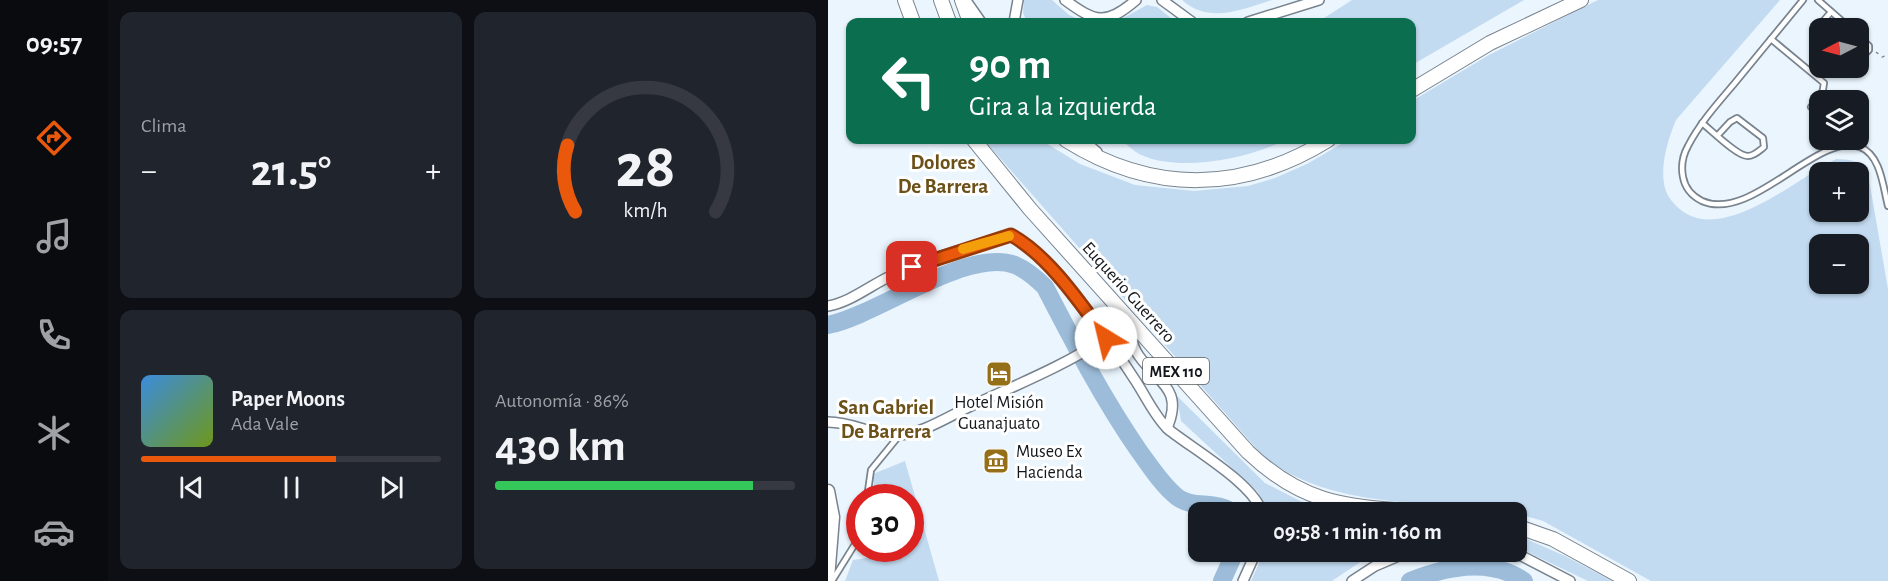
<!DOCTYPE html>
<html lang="es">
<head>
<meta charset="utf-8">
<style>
  :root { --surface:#171b24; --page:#20242c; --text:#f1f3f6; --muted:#9ea1a6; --line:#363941; --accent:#ea580c }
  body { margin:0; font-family:"Alegreya Sans",sans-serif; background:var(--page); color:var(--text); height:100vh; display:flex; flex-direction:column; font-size:22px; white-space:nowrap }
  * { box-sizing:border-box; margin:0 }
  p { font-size:20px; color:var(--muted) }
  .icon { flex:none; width:33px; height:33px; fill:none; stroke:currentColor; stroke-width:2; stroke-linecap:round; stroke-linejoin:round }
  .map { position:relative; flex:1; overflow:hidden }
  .drawer { display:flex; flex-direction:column; gap:12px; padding:12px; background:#0d0f14; width:720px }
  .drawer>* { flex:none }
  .hud { position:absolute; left:18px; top:18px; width:570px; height:126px; border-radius:12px; box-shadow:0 2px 4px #0004; background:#0b6e4f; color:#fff; overflow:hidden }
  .needle { width:39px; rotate:264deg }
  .tools { position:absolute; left:981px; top:18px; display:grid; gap:12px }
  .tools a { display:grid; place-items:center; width:60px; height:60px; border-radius:12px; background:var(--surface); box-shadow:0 2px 4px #0004; font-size:30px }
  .speed { position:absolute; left:18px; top:484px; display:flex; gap:12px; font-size:30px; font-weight:700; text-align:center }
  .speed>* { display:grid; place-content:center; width:78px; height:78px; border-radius:50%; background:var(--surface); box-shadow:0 2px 4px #0004; line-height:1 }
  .speed .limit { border:9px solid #d22; background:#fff; color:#111 }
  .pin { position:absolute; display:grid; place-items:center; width:51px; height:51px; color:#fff; margin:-26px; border-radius:12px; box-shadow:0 3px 9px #0006 }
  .me { position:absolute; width:66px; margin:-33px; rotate:324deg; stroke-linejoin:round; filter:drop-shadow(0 0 4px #0008) }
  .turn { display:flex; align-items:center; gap:21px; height:126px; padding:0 24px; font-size:27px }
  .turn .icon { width:78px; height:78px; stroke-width:2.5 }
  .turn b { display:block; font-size:42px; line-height:51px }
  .big { font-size:45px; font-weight:700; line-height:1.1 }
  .drawer .widget { flex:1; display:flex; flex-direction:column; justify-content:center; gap:9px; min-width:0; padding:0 21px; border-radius:12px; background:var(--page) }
  .drawer .dial { align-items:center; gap:0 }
  .dial svg { height:156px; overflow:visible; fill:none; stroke:var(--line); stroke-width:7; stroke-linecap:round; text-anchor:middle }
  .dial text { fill:var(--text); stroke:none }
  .song { display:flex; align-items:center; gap:18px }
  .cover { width:72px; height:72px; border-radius:9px; background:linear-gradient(135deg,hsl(210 70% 55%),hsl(80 70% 35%)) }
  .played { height:6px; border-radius:3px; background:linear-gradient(90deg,var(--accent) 65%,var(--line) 65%) }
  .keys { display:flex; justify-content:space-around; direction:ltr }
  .heat { display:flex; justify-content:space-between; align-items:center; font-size:33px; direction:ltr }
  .charge { height:9px; border-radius:4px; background:linear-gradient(90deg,#34c759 86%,var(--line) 0) }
  .drawer .tiles { flex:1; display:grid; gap:12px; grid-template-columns:repeat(2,1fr) }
  .trip { position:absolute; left:360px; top:502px; width:339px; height:60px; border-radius:12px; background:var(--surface); box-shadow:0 2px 4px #0004; font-weight:700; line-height:60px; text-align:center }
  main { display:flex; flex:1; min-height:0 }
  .tabs { display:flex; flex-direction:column; width:108px; justify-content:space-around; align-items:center; background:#090b0e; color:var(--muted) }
  .tabs .icon { width:42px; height:42px }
  .tabs .active { color:var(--accent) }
  .tabs b { font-size:27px; color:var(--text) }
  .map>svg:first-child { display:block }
  .green { fill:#c3dbf1; fill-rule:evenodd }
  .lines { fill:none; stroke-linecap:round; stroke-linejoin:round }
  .river { stroke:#9cbcd9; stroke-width:18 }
  .service-casing { stroke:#78838e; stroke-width:8 }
  .minor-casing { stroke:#78838e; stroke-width:12 }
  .secondary-casing { stroke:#78838e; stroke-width:15 }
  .primary-casing { stroke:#78838e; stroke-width:16 }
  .path { stroke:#848c92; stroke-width:1.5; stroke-dasharray:3 4.5; stroke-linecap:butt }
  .service { stroke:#fff; stroke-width:4.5 }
  .minor { stroke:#fff; stroke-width:9 }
  .secondary { stroke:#fff; stroke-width:12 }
  .primary { stroke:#fff; stroke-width:14 }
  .route-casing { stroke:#983908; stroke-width:15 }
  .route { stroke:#ea580c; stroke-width:10 }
  .slow { stroke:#f59e0b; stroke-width:10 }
  .labels { text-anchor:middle; stroke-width:6; stroke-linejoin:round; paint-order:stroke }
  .shield { fill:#fff; stroke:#5a5d5f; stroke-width:1.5 }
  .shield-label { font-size:16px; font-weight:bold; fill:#13171b }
  .street-label { font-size:18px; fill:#13171b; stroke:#fff }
  .poi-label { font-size:18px; fill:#13171b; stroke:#fff }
  .quarter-label { font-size:21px; font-weight:bold; fill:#6b5018; stroke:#fff }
</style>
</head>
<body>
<main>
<nav class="tabs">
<b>09:57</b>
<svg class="icon active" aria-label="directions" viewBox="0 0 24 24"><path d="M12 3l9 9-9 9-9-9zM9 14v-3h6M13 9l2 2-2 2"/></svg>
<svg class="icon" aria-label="music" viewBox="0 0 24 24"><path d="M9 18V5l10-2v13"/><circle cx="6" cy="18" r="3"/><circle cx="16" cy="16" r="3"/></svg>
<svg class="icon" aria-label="phone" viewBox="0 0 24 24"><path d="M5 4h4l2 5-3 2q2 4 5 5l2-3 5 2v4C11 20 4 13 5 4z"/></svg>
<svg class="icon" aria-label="climate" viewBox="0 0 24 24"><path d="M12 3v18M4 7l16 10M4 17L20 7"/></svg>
<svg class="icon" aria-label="car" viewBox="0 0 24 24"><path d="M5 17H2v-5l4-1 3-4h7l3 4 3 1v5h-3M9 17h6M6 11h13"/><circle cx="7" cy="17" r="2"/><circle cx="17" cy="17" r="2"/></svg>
</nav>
<section class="drawer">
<div class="tiles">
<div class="widget"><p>Clima</p>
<div class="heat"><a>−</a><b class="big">21.5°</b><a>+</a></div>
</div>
<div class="widget dial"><svg viewBox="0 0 100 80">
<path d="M14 69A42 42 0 1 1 86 69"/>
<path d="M14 69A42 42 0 0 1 10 35" stroke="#ea580c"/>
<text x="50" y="56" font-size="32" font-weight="700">28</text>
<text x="50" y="72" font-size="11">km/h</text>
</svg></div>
<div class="widget">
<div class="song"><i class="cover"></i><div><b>Paper Moons</b><p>Ada Vale</p></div></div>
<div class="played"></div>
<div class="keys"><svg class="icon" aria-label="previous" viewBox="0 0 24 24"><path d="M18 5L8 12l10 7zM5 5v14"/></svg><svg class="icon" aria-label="pause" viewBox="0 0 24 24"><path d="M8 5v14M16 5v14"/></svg><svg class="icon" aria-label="next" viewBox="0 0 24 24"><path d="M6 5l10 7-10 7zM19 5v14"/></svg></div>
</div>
<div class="widget"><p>Autonomía · 86%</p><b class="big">430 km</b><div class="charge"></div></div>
</div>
</section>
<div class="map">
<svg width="1060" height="581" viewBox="0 0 1060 581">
  <rect width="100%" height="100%" fill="#eaf5fe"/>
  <g class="green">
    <path d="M 196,0 L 224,0 L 241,15 L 257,22 L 199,22 L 195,13 Z"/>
    <path d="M 354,0 L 444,0 C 413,10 381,24 354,0 Z"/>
    <path d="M 524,0 L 696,0 L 584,65 L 584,22 L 481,22 L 496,18 Z"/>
    <path d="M 770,0 L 952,0 L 848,120 C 839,141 827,180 843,200 C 884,254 964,181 1008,159 C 1024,160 1033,160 1040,174 L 1060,289 L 1060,581 L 823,581 L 715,521 L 671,508 C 591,501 499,508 434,455 L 156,140 L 213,140 L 252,164 L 307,185 L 366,191 L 420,186 L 447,178 L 479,164 L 520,140 L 584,140 L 584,101 L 661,55 ZM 992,172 L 1030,172 L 1030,212 L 992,212 ZM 992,244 L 1030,244 L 1030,284 L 992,284 Z"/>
    <path d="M 319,5 L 329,7 L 348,22 L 288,22 Z"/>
    <path d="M 293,140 L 457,140 C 423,158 353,172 316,156 C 307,153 300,145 293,140 Z"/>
    <path d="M 349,396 L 437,483 L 480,505 L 502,513 L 440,513 L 430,492 L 353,421 Z"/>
    <path d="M 77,461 L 111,581 L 17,581 L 25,560 L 51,556 L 51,549 L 82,549 L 82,498 L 47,498 L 45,474 Z"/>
    <path d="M 689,535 L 737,556 L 784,581 L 760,581 L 689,547 Z"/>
    <path d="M 436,552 L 547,552 L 504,581 L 423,581 Z"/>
  </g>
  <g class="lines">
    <g class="river">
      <path d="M 0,325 C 50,315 139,247 187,265 C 199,270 208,278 217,287 C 246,343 275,399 311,451 C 322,466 334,485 349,497 C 364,509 389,500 405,513"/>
      <path d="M 394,581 L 407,552"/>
      <path d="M 582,581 C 617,567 662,557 696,581"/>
    </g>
    <g class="service-casing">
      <g id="service">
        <path d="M 975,0 C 952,28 929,56 906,84 C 889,104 872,123 860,146 C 855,155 853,167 855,177 C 857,188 864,196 874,201 C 924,223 990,131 1032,147 C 1053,155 1055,187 1060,206"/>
        <path d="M 990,0 L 1022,28"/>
        <path d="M 992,36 L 990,27 L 1003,12"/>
        <path d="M 1030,36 L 1041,46 L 1041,50 L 1030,61"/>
        <path d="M 943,39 L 996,83 L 994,95 L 983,107"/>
        <path d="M 874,123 C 883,130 910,157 920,156 C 926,156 931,151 936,147 L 935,138 L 909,118 L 902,122 L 889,136"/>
        <path d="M 39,498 L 43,470 L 70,437"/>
        <path d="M 4,581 L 32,536"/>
      </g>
    </g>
    <g class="minor-casing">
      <g id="minor">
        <path d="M 237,0 C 267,22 278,26 308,0"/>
        <path d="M 334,0 L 364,22"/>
        <path d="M 139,2 L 153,22"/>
        <path d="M 186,22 L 190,0"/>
        <path d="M 420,22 L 491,0"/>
        <path d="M 255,140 L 269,152"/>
        <path d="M 0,306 C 24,302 45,283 67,274 C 105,257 144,247 183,235 C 227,260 279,337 307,380 C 317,395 327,417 340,429 C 363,448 427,484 434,513"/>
        <path d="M 302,320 C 302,333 303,345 311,356 C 330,383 356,389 339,428"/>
        <path d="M 0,422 C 27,422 43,436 71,435 C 96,433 121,416 143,406 C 188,385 236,366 278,338"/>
        <path d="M 686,552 L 742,581"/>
        <path d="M 415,581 L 428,552"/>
        <path d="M 524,581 L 547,566 L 580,552"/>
      </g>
    </g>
    <g class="secondary-casing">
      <path id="secondary" d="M 0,491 L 5,517 L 0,579"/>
    </g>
    <g class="primary-casing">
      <g id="primary">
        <path d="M 77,0 L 85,22"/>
        <path d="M 113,0 L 121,22"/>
        <path d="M 134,0 L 142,22"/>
        <path d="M 584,90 L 662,43 L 753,0"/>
        <path d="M 146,140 L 202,209 L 420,452 C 480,509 525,506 602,513"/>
        <path d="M 238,140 C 324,194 414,193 500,140"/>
        <path d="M 688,526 L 725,539 L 801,581"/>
      </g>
    </g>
    <path class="path" d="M 1048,52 L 1054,57 L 1060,55"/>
    <use href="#service" class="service"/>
    <use href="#minor" class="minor"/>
    <use href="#secondary" class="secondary"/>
    <use href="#primary" class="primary"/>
  </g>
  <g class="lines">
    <g class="route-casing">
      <path id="route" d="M 84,267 L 183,235 C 221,256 253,304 278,338"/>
    </g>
    <use href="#route" class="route"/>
    <path class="slow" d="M 135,249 L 181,236"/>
  </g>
  <defs>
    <g id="hotel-square" transform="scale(1.35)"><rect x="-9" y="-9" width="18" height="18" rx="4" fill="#956e18" stroke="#fff"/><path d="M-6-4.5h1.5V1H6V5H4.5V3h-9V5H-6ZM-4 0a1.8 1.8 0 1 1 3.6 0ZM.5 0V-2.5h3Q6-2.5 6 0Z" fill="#fff"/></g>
    <g id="museum-square" transform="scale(1.35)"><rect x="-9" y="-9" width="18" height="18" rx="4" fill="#956e18" stroke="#fff"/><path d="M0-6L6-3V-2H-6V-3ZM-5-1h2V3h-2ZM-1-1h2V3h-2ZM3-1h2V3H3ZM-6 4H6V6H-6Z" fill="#fff"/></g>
  </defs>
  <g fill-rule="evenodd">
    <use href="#hotel-square" x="171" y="374"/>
    <use href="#museum-square" x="168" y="461"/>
  </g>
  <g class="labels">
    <rect class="shield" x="315" y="358" width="66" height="26" rx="4.5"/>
    <g class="shield-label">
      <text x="348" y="377">MEX 110</text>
    </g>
    <g class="street-label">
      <text transform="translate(301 292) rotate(48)" y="6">Euquerio Guerrero</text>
    </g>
    <g class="poi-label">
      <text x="171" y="408">Hotel Misión<tspan x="171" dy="21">Guanajuato</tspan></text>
      <text x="188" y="457" text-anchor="start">Museo Ex<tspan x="188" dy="21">Hacienda</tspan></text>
    </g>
    <g class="quarter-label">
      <text x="115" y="169">Dolores<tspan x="115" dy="24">De Barrera</tspan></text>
      <text x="58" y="414">San Gabriel<tspan x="58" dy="24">De Barrera</tspan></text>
    </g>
  </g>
</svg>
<div class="tools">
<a><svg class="needle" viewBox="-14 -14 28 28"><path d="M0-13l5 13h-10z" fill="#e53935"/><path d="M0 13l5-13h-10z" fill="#9ea1a6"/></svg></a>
<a><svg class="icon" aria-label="layers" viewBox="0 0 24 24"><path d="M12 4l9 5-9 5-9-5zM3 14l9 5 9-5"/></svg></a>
<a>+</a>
<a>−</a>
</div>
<div class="speed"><div class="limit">30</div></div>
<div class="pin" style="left:84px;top:267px;background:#d93025"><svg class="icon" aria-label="arrive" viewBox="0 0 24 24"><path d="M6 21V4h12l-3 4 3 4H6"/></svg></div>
<svg class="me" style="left:278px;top:338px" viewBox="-20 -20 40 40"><circle r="19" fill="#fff"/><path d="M0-13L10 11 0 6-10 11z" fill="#ea580c"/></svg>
<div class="trip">09:58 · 1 min · 160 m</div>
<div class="hud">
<div class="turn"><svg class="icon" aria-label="left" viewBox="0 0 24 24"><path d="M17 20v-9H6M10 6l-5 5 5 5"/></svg><div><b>90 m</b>Gira a la izquierda</div></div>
</div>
</div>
</main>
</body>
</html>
